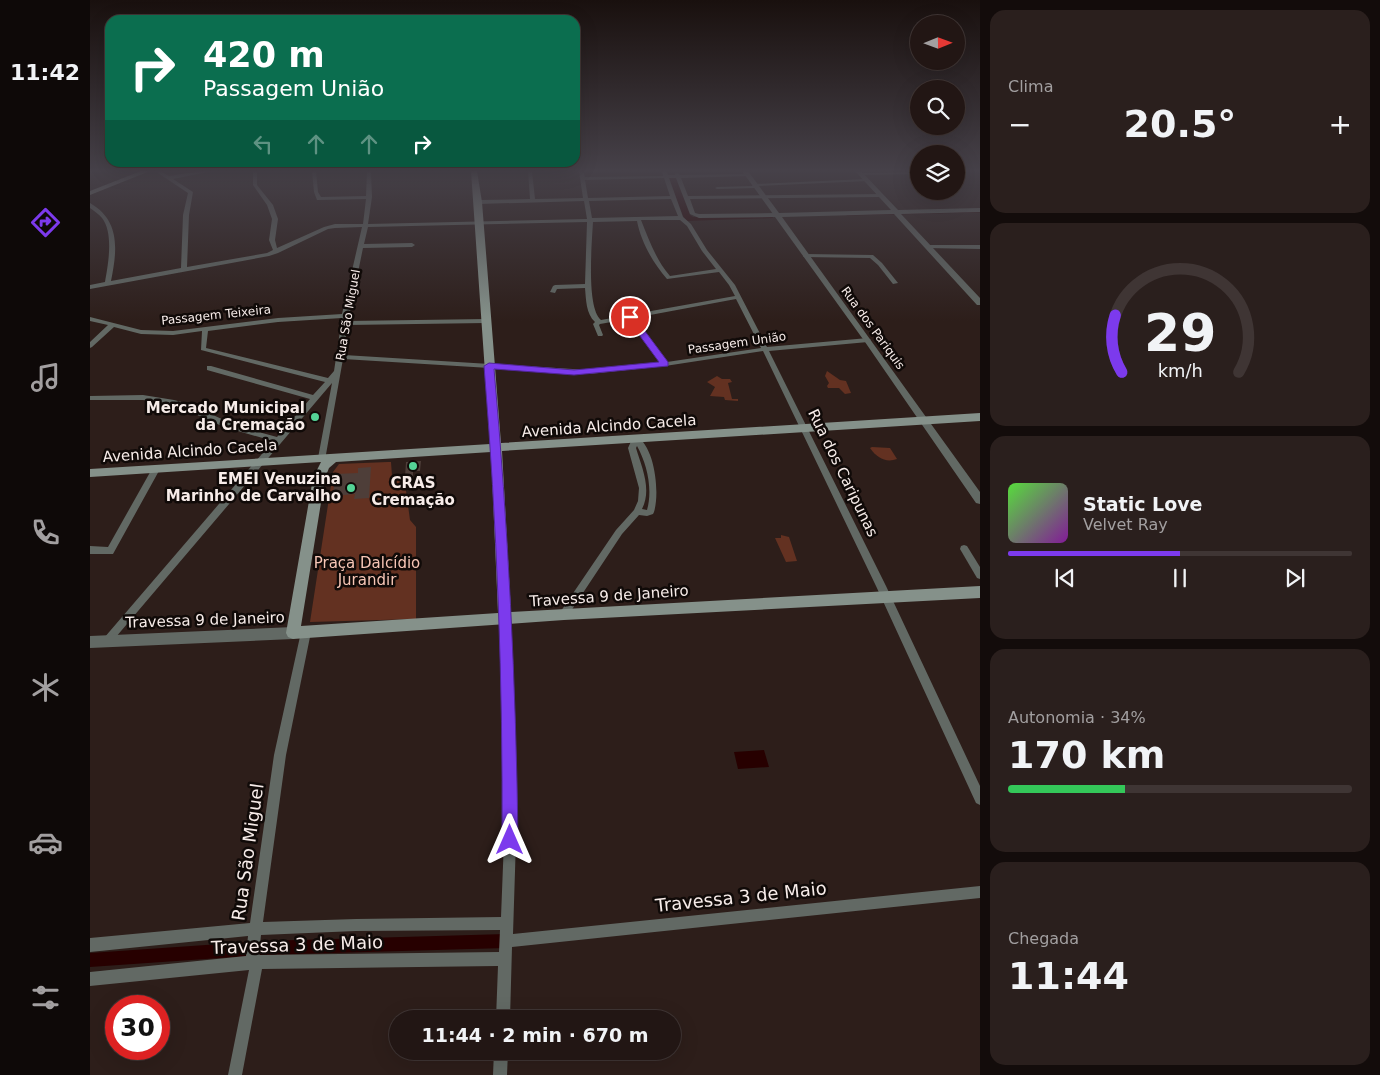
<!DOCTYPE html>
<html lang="pt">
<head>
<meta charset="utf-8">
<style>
  :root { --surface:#221614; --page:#2a1f1d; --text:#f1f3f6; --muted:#a29fa0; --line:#3f3534; --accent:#7c3aed }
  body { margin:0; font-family:"DejaVu Sans",sans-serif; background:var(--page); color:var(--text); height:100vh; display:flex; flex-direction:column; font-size:19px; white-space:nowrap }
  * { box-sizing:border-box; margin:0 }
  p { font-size:16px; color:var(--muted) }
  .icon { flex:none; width:28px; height:28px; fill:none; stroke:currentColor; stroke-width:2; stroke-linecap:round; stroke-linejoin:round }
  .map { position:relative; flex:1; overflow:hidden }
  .details { display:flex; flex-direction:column; gap:10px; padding:10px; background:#130c0b; width:400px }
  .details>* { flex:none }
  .top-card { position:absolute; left:15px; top:15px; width:475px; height:152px; border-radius:15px; box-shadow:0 5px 20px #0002,0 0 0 1px var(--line); background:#0b6e4f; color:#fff; overflow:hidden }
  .needle { width:32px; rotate:89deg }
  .controls { position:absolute; left:820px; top:15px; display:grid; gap:10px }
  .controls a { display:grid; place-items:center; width:55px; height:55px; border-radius:50%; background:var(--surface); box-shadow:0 5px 20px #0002,0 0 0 1px var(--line); font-size:25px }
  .speed { position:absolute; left:15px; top:995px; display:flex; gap:10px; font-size:25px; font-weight:700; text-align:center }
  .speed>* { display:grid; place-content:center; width:65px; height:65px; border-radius:50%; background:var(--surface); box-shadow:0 5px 20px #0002,0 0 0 1px var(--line); line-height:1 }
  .speed .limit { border:8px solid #d22; background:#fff; color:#111 }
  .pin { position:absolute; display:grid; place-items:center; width:42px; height:42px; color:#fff; margin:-21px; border:2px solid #fff; border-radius:50%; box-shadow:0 1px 5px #0007 }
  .me { position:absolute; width:55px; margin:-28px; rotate:0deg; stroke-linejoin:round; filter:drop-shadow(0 0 4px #0008) }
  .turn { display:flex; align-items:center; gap:18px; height:105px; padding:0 15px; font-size:22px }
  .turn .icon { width:65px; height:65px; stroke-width:2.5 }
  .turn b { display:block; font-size:35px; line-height:42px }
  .lanes { display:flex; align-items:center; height:48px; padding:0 15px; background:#0003; justify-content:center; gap:25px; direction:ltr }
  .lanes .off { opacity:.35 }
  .big { font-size:38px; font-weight:700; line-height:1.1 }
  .details .card { flex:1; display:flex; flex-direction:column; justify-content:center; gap:8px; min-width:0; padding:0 18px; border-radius:15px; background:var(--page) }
  .details .dial { align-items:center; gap:0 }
  .dial svg { height:130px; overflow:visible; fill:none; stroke:var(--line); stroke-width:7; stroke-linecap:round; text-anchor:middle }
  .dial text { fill:var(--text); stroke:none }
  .song { display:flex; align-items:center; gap:15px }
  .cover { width:60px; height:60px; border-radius:8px; background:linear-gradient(135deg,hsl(110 70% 55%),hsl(290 70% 35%)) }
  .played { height:5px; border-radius:2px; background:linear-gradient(90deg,var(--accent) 50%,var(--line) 50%) }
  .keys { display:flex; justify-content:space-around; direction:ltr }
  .heat { display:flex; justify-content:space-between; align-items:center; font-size:28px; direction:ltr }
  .charge { height:8px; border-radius:4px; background:linear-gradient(90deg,#34c759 34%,var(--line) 0) }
  .trip { position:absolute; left:299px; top:1010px; width:292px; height:50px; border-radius:25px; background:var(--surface); box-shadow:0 5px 20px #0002,0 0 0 1px var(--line); font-weight:700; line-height:50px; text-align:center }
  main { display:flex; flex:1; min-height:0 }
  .tabs { display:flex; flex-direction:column; width:90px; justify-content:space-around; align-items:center; background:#0e0908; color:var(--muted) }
  .tabs .icon { width:35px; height:35px }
  .tabs .current { color:var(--accent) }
  .tabs b { font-size:22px; color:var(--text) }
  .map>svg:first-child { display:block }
  .green { fill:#633121 }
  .water { fill:#270000 }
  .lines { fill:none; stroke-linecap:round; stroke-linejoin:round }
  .stream { stroke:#270000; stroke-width:1 }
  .canal { fill:#270000; fill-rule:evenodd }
  .building { fill:#4e3e39 }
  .minor { fill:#626964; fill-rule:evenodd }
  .tertiary { fill:#626964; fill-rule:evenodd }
  .secondary { fill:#85918a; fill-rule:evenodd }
  .route { fill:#7c3aed; stroke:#51269a }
  .poi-dot { fill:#54d396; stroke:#100a08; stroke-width:2 }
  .labels { text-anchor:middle; stroke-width:5; stroke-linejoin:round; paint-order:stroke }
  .far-street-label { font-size:12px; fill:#f7ece9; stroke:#100a08 }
  .poi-label { font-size:15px; font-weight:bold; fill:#f7ece9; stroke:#100a08; text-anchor:end }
  .street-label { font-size:15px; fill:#f7ece9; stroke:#100a08 }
  .park-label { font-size:15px; fill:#f7c6b6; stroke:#100a08 }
  .near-street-label { font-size:18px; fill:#f7ece9; stroke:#100a08 }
</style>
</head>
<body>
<main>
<nav class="tabs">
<b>11:42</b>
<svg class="icon current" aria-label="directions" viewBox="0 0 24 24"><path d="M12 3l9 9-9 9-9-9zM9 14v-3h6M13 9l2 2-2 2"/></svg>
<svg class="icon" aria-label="music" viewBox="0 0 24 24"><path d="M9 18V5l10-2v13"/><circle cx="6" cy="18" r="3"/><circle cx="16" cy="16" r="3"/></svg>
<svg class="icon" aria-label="phone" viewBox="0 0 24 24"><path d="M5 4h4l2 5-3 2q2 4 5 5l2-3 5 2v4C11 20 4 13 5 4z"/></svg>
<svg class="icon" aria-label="climate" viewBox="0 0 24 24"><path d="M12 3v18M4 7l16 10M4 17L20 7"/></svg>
<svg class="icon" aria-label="car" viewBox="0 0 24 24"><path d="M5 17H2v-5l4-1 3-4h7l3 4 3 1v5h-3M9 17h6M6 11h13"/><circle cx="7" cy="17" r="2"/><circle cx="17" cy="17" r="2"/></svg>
<svg class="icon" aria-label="filters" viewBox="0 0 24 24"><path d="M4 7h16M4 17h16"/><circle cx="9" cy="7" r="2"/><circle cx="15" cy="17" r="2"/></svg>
</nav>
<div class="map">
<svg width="890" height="1075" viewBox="0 0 890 1075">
  <rect width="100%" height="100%" fill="#2d1e1a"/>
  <g class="green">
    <path d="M 737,371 L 750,380 L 756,381 L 761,393 L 755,394 L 749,388 L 738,388 L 737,386 L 739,383 L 735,376 Z"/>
    <path d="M 627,376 L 632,379 L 640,379 L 642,382 L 638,383 L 642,399 L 648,399 L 648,401 L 635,400 L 634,397 L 620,396 L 625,387 L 617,382 Z"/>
    <path d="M 782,447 L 800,448 L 807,459 C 796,463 787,458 780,448 Z"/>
    <path d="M 298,462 L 301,462 L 302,476 L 314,476 L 320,520 L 326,527 L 326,619 L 220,622 L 243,472 L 249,464 Z"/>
    <path d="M 691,535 L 699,537 L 707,561 L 696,562 L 685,538 L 691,538 Z"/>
  </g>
  <g class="water">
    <path d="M 579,178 L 586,178 L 600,215 L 603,217 L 682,216 L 683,218 L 597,221 L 593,216 Z"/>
    <path d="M 674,750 L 679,767 L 648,769 L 644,752 Z"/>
  </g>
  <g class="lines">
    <path class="stream" d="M 757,215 L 890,212"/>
    <path class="canal" d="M 416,934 L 421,936 L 423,941 L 421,946 L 416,948 L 172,955 L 0,967 L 0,953 L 172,941 Z"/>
  </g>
  <g class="building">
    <path d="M 331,461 L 330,471 L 323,471 L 323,476 L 315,477 L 316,462 Z"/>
    <path d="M 281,467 L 279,498 L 264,499 L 265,494 L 243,496 L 245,474 L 268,473 L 268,468 Z"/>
  </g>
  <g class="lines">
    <g class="minor">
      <path d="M 65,171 L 70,171 L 79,176 L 112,171 L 123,171 L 83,179 L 103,192 L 99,215 L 97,267 L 177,253 L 183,250 L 179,240 L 182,219 L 177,205 L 163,185 L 163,171 L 167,171 L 167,185 L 183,205 L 188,219 L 185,240 L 187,248 L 234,227 L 245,224 L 273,224 L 276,199 L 227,200 L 224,192 L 222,171 L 226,171 L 228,192 L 231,197 L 276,196 L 277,171 L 281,171 L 282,197 L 278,224 L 497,219 L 494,201 L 388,204 L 385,202 L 388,200 L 440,199 L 438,171 L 442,171 L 445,199 L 493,198 L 489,171 L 493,171 L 495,177 L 573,176 L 572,171 L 576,171 L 578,175 L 585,175 L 585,174 L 587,173 L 590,175 L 658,174 L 660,175 L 658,176 L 591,178 L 598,196 L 791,194 L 792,195 L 789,197 L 600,199 L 605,213 L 609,214 L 685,213 L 688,215 L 685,217 L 609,218 L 600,214 L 586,178 L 579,178 L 593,217 L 601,224 L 617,250 L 645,285 L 677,347 L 778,338 L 781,340 L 778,342 L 679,351 L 796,586 L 890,786 L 890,805 L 886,803 L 786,586 L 673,351 L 575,366 L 499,374 L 253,359 L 235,460 L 229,460 L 228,458 L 242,383 L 20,644 L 17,645 L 14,644 L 12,641 L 14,638 L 183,441 L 134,427 L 83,404 L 53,400 L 0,400 L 0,396 L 53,395 L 84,400 L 99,404 L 147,426 L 187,437 L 220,399 L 117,370 L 117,366 L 121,366 L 223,395 L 235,382 L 111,350 L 112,331 L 83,335 L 51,334 L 24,327 L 2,347 L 0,348 L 0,342 L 18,325 L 0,321 L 0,317 L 51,330 L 83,331 L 188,318 L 252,314 L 272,227 L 245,228 L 238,229 L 188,253 L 179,256 L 0,289 L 0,285 L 15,282 C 18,265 24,233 12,218 C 9,214 4,211 0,208 L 0,203 C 31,221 27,251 21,281 L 91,268 L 93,215 L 98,193 ZM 574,178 L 580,196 L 498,198 L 495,180 ZM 581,199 L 588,216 L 502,218 L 499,201 ZM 551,220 L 590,220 L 597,226 L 612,251 L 626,269 L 580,276 C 566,260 559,240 551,220 ZM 547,221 C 551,242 563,263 577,279 L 629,272 L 639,285 L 645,296 L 511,320 C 496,308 502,241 503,222 ZM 497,222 L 495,284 L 465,285 L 463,286 L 460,292 L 465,293 L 467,289 L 495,288 C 496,299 496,314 505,322 L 503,324 L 508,336 L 512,336 L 513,335 L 509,325 L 510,324 L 539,319 L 570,362 L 499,370 L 254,355 L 257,325 L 396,323 L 399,321 L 396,319 L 258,321 L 273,248 L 322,247 L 325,245 L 322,243 L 274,244 L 278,227 ZM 646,299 L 671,348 L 577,362 L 544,318 ZM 252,318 L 244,371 L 238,378 L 116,348 L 118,331 L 188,322 Z"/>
      <path d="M 829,172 L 829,174 L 771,175 L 769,174 L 771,173 Z"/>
      <path d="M 776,179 L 778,179 L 778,181 L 667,186 L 665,188 L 627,189 L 625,188 L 627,187 L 662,186 L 664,184 Z"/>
      <path d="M 839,245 L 890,245 L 890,249 L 837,248 L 836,247 Z"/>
      <path d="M 716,254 L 783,255 L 792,263 L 808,283 L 803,284 L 788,265 L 780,258 L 714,257 L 713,256 Z"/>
      <path d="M 546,436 C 565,446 570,493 564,512 L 563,514 L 557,516 L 549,515 L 532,534 L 477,617 L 474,618 L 471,617 L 469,614 L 471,611 L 526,530 L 544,510 L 548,501 L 549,488 L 538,448 L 543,437 ZM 547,446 C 557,464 563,489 557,510 L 552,509 C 562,489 552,468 546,448 Z"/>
      <path d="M 66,466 L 70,469 L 23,554 L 0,554 L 0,546 L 18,547 L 63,467 Z"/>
      <path d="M 874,545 L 877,546 L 890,567 L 890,579 L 887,578 L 870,549 L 871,546 Z"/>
      <path d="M 415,615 L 418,616 L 420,619 L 426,754 L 426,840 L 423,934 L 890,886 L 890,898 L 422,947 L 420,1019 L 406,1019 L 408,966 L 172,969 L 152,1075 L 138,1075 L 159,970 L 0,986 L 0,972 L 156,956 L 158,936 L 0,952 L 0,938 L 160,923 L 184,755 L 211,632 L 213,629 L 216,628 L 219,629 L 221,632 L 196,755 L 173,922 L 266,919 L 411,917 L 414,840 L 414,754 L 410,619 L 412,616 ZM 410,930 L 409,952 L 170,955 L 169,954 L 171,935 L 266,931 Z"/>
      <path d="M 404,1051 L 418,1051 L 417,1075 L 403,1075 Z"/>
    </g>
    <g class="tertiary">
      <path d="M 652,171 L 658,171 L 689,213 L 801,210 L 765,171 L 771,171 L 808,210 L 890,208 L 890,212 L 811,214 L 890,298 L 890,305 L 887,305 L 804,214 L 692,217 L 890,492 L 890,504 L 886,503 L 775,342 L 685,217 L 683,216 L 683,214 Z"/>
      <path d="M 203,627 L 207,629 L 209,633 L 207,637 L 203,639 L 0,648 L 0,636 Z"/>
    </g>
    <g class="secondary">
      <path d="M 51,171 L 60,171 L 0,195 L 0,191 Z"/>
      <path d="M 381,171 L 387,171 L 392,202 L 411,443 L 890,413 L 890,421 L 412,451 L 421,612 L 890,586 L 890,598 L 474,620 L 203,639 L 198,637 L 196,633 L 223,478 L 231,462 L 0,477 L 0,469 L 400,444 ZM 401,452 L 408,613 L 211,626 L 235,478 L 239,468 L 246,462 Z"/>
    </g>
  </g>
  <linearGradient id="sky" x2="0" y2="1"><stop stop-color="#19100e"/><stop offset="0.53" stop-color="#464149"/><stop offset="1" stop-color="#464149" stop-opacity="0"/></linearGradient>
  <rect width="890" height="321" fill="url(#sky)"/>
  <path class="route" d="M 540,314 L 543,315 L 578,362 L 578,366 L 484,375 L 404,369 C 418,526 426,683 428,840 L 426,846 L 420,848 L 414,846 L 412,840 C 413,682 407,524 394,366 L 399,363 L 484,370 L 569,362 L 536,317 Z"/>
  <g class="poi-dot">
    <circle cx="225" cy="417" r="5"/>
    <circle cx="323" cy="466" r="5"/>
    <circle cx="261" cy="488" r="5"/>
  </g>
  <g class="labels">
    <g class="far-street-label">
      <text transform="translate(126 315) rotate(-6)" y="4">Passagem Teixeira</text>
      <text transform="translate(258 315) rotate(-80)" y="4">Rua São Miguel</text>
      <text transform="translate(783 328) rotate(54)" y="4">Rua dos Pariquis</text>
      <text transform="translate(647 343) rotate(-8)" y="4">Passagem União</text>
    </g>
    <g class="poi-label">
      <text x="215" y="413">Mercado Municipal<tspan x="215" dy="17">da Cremação</tspan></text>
      <text x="251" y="484">EMEI Venuzina<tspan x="251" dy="17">Marinho de Carvalho</tspan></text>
      <text x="323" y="488" text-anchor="middle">CRAS<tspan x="323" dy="17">Cremação</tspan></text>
    </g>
    <g class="street-label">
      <text transform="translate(519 426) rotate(-4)" y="5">Avenida Alcindo Cacela</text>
      <text transform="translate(100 451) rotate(-4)" y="5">Avenida Alcindo Cacela</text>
      <text transform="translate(753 473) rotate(64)" y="5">Rua dos Caripunas</text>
      <text transform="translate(519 596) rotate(-4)" y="5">Travessa 9 de Janeiro</text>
      <text transform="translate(115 620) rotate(-2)" y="5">Travessa 9 de Janeiro</text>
    </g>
    <g class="park-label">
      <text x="277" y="568">Praça Dalcídio<tspan x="277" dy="17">Jurandir</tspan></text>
    </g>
    <g class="near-street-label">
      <text transform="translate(158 852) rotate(-82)" y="6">Rua São Miguel</text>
      <text transform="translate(651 897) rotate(-6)" y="6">Travessa 3 de Maio</text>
      <text transform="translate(207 945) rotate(-2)" y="6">Travessa 3 de Maio</text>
    </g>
  </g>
</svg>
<div class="controls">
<a><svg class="needle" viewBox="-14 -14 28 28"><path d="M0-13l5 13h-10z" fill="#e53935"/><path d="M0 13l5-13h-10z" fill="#a29fa0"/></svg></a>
<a><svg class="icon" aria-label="search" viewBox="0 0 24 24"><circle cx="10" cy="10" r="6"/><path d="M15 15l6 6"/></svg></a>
<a><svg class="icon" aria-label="layers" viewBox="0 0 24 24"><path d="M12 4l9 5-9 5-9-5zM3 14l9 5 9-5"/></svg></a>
</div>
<div class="speed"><div class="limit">30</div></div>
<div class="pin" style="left:540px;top:317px;background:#d93025"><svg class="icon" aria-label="arrive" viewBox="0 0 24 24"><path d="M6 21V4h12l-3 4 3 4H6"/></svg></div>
<svg class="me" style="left:420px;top:840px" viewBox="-20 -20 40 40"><path d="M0-17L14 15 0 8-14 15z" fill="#7c3aed" stroke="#fff" stroke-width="4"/></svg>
<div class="trip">11:44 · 2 min · 670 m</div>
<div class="top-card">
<div class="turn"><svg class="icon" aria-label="right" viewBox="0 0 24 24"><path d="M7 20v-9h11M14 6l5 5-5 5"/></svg><div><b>420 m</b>Passagem União</div></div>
<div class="lanes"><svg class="icon off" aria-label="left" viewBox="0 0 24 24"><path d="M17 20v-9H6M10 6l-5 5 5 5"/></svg><svg class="icon off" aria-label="ahead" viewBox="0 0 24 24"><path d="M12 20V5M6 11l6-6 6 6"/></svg><svg class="icon off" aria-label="ahead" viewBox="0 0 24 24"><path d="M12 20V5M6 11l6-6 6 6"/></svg><svg class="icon" aria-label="right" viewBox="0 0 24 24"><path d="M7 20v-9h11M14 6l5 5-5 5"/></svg></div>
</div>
</div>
<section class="details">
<div class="card"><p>Clima</p>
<div class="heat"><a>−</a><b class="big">20.5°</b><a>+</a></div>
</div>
<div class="card dial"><svg viewBox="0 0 100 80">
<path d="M14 69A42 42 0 1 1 86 69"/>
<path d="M14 69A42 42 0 0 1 10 34" stroke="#7c3aed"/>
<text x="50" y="56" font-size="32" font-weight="700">29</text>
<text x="50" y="72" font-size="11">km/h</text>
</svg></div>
<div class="card">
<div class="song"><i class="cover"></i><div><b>Static Love</b><p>Velvet Ray</p></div></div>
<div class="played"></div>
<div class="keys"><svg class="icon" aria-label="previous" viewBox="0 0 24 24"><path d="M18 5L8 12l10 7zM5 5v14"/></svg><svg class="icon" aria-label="pause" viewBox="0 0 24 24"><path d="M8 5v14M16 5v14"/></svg><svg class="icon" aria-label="next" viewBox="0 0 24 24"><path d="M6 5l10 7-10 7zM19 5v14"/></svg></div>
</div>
<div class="card"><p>Autonomia · 34%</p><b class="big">170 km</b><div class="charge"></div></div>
<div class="card"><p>Chegada</p><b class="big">11:44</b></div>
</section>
</main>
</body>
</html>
